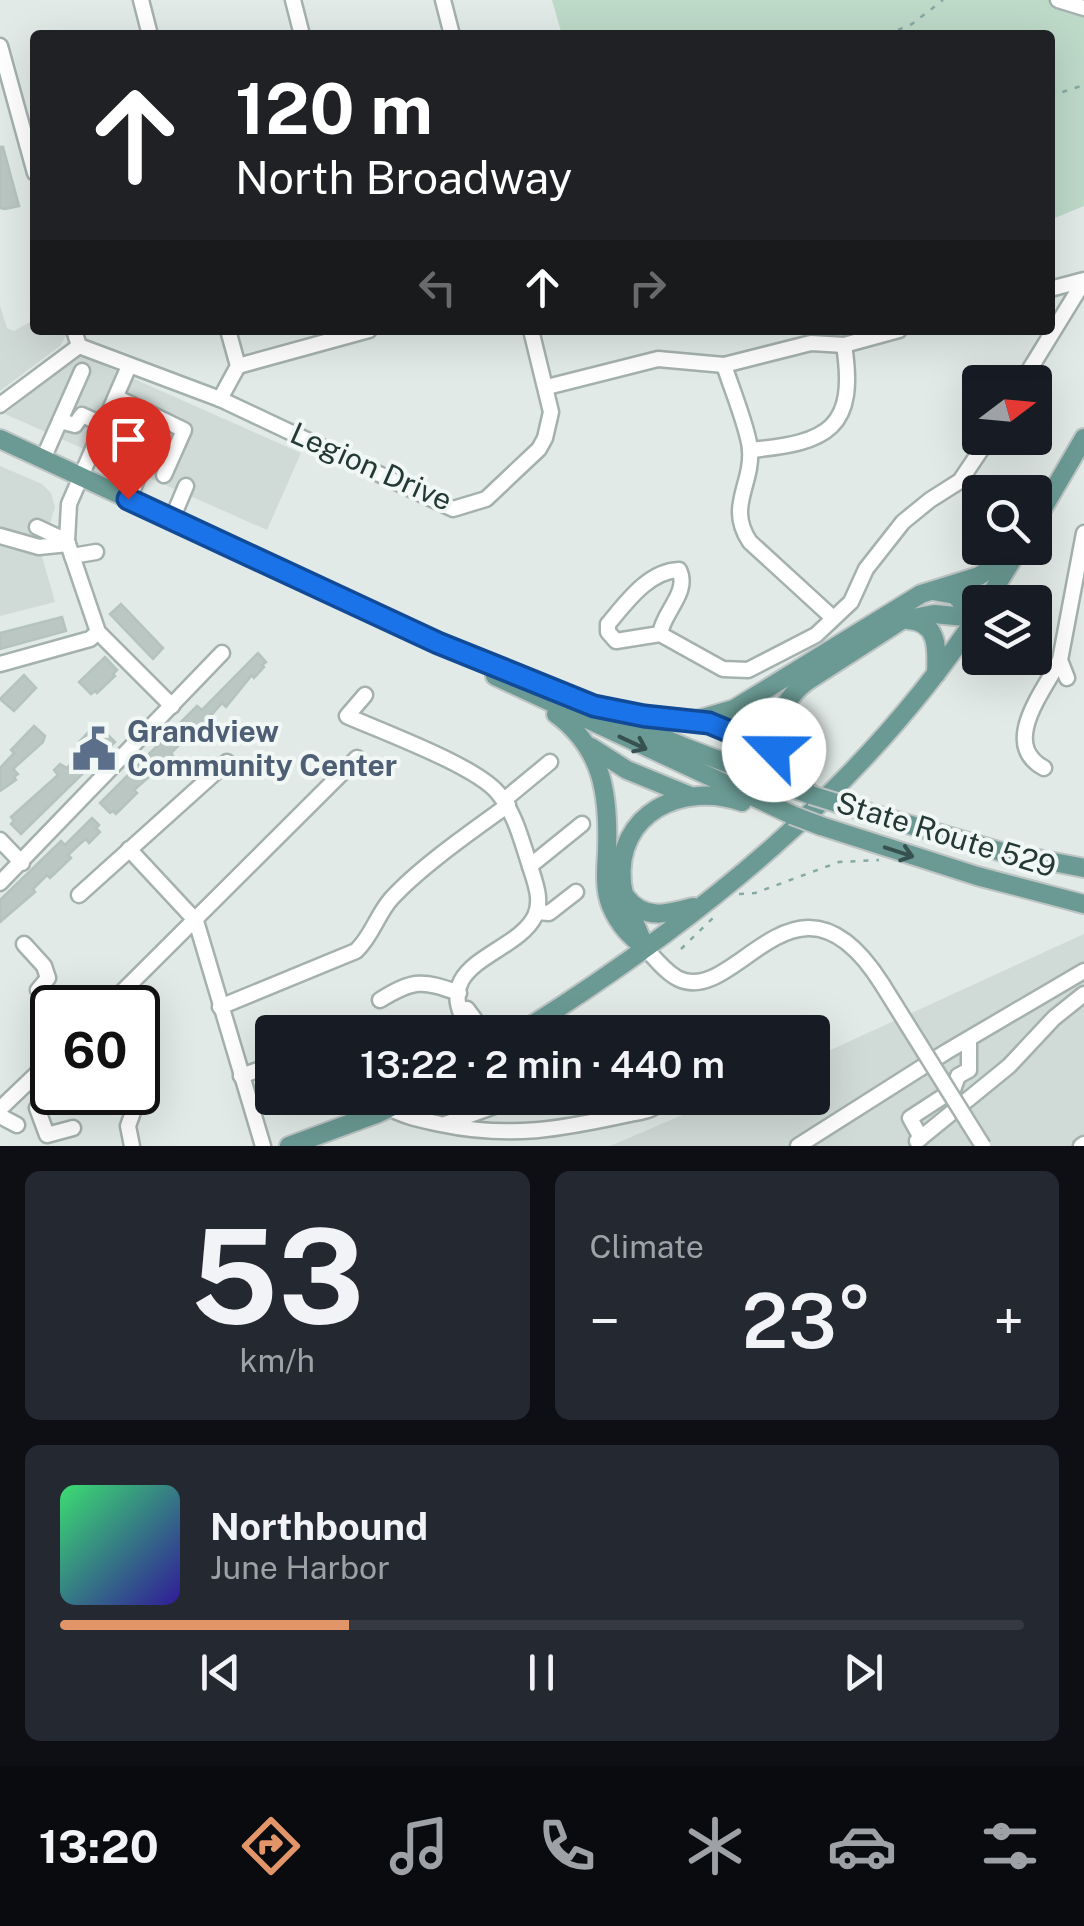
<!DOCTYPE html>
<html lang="en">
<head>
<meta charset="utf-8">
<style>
  :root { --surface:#171b24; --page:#242831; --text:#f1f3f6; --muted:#9ea1a6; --line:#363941; --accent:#e29568 }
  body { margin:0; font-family:"Public Sans",sans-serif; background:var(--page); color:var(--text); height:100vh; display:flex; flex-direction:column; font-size:38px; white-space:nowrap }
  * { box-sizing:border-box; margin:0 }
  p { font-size:32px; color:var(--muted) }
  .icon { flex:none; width:55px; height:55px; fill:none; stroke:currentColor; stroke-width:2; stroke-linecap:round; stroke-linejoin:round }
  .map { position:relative; height:1146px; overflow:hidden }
  .side { display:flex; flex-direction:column; gap:25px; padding:25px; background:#0d0f14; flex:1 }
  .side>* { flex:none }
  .hud { position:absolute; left:30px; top:30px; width:1025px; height:305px; border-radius:10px; box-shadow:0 10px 40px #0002; background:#202124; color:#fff; overflow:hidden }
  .needle { width:65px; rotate:74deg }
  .tools { position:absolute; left:962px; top:365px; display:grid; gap:20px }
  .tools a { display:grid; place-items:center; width:90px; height:90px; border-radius:10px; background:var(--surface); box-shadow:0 10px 40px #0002; font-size:50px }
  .speed { position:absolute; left:30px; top:985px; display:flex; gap:20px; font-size:50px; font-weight:700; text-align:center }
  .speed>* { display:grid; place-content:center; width:130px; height:130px; border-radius:50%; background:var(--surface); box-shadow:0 10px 40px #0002; line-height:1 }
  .speed .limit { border:5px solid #111; border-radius:15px; background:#fff; color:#111 }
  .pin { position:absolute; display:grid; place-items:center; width:85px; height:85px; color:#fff; margin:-102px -42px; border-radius:50% 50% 50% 0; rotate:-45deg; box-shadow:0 0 10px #0007 }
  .pin .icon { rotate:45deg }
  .me { position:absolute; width:110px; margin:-55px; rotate:293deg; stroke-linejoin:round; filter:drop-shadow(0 0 8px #0008) }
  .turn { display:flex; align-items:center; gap:35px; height:210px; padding:0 40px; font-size:45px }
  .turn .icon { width:130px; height:130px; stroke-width:2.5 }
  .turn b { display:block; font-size:70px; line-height:85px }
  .lanes { display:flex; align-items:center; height:95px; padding:0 40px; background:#0003; justify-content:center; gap:50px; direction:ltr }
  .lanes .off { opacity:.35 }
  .big { font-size:75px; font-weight:600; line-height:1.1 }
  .side .widget { flex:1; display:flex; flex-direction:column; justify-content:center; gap:15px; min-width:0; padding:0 35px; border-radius:15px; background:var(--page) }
  .side .dial { align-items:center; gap:0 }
  .dial b { font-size:130px; line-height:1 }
  .song { display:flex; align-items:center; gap:30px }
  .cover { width:120px; height:120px; border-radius:15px; background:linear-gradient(135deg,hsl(140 70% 55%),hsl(250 70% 35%)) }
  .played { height:10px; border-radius:5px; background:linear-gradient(90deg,var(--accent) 30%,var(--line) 30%) }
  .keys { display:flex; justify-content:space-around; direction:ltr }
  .heat { display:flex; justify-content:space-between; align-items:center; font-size:55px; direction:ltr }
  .side .tiles { flex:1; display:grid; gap:25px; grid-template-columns:1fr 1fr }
  .widget:last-child { grid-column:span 2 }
  .trip { position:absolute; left:255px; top:1015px; width:575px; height:100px; border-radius:10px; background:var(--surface); box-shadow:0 10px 40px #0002; font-weight:600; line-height:100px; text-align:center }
  .tab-bar { display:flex; height:160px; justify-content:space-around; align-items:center; background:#090b0e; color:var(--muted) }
  .tab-bar .icon { width:70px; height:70px }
  .tab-bar .on { color:var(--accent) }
  .tab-bar b { font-size:45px; color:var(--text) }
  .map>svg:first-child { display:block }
  .built { fill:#d0dad6 }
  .green { fill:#bdd9c8 }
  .building { fill:#bac7c3; stroke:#b5c3bf; stroke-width:2.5 }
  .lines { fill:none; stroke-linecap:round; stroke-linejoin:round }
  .minor-casing { stroke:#a5b1ae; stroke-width:19 }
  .major-casing { stroke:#bdc4c3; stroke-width:22 }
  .path { stroke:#85aaa3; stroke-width:2.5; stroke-dasharray:5 8; stroke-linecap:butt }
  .minor { stroke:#fff; stroke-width:14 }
  .major { stroke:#6b9a94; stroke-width:18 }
  .minor-bridge-casing { stroke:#a5b1ae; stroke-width:19; stroke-linecap:butt }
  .major-bridge-casing { stroke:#bdc4c3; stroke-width:22; stroke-linecap:butt }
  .minor-bridge { stroke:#fff; stroke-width:14 }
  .major-bridge { stroke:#6b9a94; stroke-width:18 }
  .oneway { stroke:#36514e }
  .route-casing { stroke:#114b97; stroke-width:25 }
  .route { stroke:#1a73e8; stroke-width:18 }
  .labels { text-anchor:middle; stroke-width:8; stroke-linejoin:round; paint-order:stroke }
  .street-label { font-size:30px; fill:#243936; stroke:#f1f7f5 }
  .service-label { font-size:30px; font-weight:bold; fill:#4e5e75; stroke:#f1f7f5; text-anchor:start }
</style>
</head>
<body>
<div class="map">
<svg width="1084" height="1146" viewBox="0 0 1084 1146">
  <rect width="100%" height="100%" fill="#e1eae7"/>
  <g class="built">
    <path d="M 0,306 L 7,328 L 14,331 L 35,319 L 35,330 L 64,330 L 66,335 L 60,346 L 0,391 Z"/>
    <path d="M 80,355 L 301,453 L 267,530 L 5,414 Z"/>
    <path d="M 0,466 L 42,484 L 51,493 L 55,507 L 41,553 L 55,602 L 0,616 Z"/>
    <path d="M 1084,934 L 1084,1146 L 610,1146 L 722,1098 L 812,1098 L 813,1058 Z"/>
  </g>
  <path class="green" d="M 552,0 L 1084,0 L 1084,206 L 1050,220 L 1050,35 L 562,35 Z"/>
  <g class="building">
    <path d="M 0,147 L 3,147 L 19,206 L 5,209 L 0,208 Z"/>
    <path d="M 121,604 L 163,648 L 153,659 L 110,614 Z"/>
    <path d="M 62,617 L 66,631 L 0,649 L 0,633 Z"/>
    <path d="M 258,653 L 266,662 L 262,665 L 264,667 L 254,678 L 252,675 L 226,707 L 222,703 L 186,744 L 183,741 L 171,753 L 173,756 L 134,790 L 137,793 L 116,814 L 113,811 L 110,813 L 100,803 L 197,706 L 202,710 Z"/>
    <path d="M 105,657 L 117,670 L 113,674 L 115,676 L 97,693 L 95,691 L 91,694 L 79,682 Z"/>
    <path d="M 24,675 L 36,688 L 14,711 L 0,699 Z"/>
    <path d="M 34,726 L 45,736 L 43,742 L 13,769 L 18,774 L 14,777 L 16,780 L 0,791 L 0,768 L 14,753 L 11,750 Z"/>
    <path d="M 94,726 L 101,734 L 104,731 L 115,742 L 21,834 L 11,824 L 14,821 L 11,817 L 58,775 L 54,770 L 60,764 L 67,768 L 80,755 L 78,752 L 83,747 L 79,742 Z"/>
    <path d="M 92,818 L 99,825 L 96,828 L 100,832 L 89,843 L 86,839 L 82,842 L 68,855 L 71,858 L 50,878 L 47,875 L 33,889 L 35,892 L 0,922 L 0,900 L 61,841 L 65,845 Z"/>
  </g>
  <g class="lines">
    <g class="minor-casing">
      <g id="minor">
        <path d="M 141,0 L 150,35"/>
        <path d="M 293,0 L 302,35"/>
        <path d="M 443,0 L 452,35"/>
        <path d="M 1058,0 L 1084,8"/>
        <path d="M 0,46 L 35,173"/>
        <path d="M 1050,289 L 1084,280"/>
        <path d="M 79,346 L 220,399 L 453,509 L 486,499 L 539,449 L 545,438 L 551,412 L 531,330"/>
        <path d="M 724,365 C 731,387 748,428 750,449 C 753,485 726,507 750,542 L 833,618"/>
        <path d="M 129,366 L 69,504 L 67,541 L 98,632 L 172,706"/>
        <path d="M 238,366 L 369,330"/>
        <path d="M 1022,382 L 1084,281"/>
        <path d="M 547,387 L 658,359 L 724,365 L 811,343 L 844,345 L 899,330"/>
        <path d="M 116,397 L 184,430 L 164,475"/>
        <path d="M 220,399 L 238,366 L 228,330"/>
        <path d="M 0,405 L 79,346 L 74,330"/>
        <path d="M 60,421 L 75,425 L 82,415 L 104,425"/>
        <path d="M 97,442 L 143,465 L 129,499"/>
        <path d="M 750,450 C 829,443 857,428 844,345"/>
        <path d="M 43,459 L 82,371"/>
        <path d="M 172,519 L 186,486"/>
        <path d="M 37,527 L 67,541"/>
        <path d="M 0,536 L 39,547 L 68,544"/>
        <path d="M 72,556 L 96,552"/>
        <path d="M 660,634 C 663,612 690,592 679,570 C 648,571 626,603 608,624 L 608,632 L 616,641 L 660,634 L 723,669 L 748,670 L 816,635 L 851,602 L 866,569 L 903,522 L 930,500 L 960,481 L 989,438"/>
        <path d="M 0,664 L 90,639 L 98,632"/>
        <path d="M 1067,678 L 1060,660 L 1084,533"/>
        <path d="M 365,695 L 347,716 C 383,732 476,766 498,793 C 515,813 521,839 529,863 C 534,880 543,899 535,916 C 515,957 423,962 471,1032"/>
        <path d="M 1044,768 C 1000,744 1043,692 1060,660"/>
        <path d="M 504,800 L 550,762"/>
        <path d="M 0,840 L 22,863"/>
        <path d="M 129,849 L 196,921 L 263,1146"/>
        <path d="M 530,866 L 582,824"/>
        <path d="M 0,883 L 222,653"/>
        <path d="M 79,895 L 227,762"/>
        <path d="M 537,912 L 549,913 L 576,892"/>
        <path d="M 24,944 L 44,966 L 48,978 L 38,990 L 53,1008"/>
        <path d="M 645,948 C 655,958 666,973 679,979 C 737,1006 796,848 882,984"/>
        <path d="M 380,1000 C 414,979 422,980 459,993"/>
        <path d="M 220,1007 L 356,951 C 372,936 377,915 391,899 C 420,867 472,831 508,805"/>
        <path d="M 106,1008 L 357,758"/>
        <path d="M 467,1009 L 484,1032"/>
        <path d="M 241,1076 L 272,1065"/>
        <path d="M 49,1091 L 37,1108 L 47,1135 L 73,1128"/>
        <path d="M 509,1101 L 589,1105 L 629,1114"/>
        <path d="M 389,1108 C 405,1117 423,1120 440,1124 C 511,1139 561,1129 630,1114 C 645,1111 654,1111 663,1098"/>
        <path d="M 0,1109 L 52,1059"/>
        <path d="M 0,1116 L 17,1125"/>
        <path d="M 445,1124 L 514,1099"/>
        <path d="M 921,1138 L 910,1118 L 953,1090 L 958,1076 L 969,1070 L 969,1039"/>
        <path d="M 917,1141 L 1009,1066 L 1054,1018 L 1084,994"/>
        <path d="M 132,1146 L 128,1126 L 133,1112"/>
        <path d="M 798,1146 L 946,1052 L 1084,971"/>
        <path d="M 1081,1146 L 1084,1144"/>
      </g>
    </g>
    <g class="major-casing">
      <g id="major">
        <path d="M 0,439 L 439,643 L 687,748 L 811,795"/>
        <path d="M 1035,522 L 1084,438"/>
        <path d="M 933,591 L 955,595 L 976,618"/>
        <path d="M 986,602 L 1014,557"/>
        <path d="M 908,620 C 939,622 937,649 936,674"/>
        <path d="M 495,676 L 792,815"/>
        <path d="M 556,714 C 604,749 609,797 607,852 C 606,870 604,889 611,906 C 619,925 630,936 645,948"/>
        <path d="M 629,714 L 696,720 L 734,709 L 921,594 L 979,576 L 1018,550"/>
        <path d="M 700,721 L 783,754"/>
        <path d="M 591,747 L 627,770 L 688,795"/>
        <path d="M 810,794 C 782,757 760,718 806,682 L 902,620 L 934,614 L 976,618"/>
        <path d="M 853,808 L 1002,852 L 1084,868"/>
        <path d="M 821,826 L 977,876 L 1084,904"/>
        <path d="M 626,897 C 644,921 668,914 693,907"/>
        <path d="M 643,943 C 636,924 624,903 622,883 C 615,813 683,781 742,802"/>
        <path d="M 521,1032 C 699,920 863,789 980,612"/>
        <path d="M 289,1146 L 376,1114 L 410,1098"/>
      </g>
    </g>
    <g class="path">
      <path d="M 886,35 L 912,24 L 943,0"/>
      <path d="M 1050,96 L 1084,85"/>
      <path d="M 1032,554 L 1043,535"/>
      <path d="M 739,894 L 755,893 L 839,862 L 879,860"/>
      <path d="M 681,949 L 718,913"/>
    </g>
    <use href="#minor" class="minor"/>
    <use href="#major" class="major"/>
    <g class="minor-bridge-casing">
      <path id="minor-bridge" d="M 882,984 L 983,1146"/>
    </g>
    <g class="major-bridge-casing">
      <g id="major-bridge">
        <path d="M 811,795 L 853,808"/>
        <path d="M 792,815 L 821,826"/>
      </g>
    </g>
    <use href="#minor-bridge" class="minor-bridge"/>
    <use href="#major-bridge" class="major-bridge"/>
  </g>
  <defs><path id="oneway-shaft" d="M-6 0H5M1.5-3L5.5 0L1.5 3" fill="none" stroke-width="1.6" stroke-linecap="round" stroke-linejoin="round" transform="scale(2.5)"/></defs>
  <g class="oneway">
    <use href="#oneway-shaft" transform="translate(633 743) rotate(25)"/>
    <use href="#oneway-shaft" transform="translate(899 852) rotate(18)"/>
  </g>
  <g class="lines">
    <g class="route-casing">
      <path id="route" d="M 128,499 L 438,643 L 594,706 L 644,716 L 709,723 L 774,750"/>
    </g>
    <use href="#route" class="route"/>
  </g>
  <defs>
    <g id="civic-bare" transform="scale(3.45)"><path d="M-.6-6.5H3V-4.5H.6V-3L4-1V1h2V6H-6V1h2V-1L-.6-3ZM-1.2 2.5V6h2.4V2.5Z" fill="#5c6f8a" stroke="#f1f7f5" stroke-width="2.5" paint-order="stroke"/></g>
  </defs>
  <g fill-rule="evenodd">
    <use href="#civic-bare" x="94" y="749"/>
  </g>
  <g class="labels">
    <g class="street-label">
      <text transform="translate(371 467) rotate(24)" y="10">Legion Drive</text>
      <text transform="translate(946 835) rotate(17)" y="10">State Route 529</text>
    </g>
    <g class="service-label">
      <text x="127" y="742">Grandview<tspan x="127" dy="34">Community Center</tspan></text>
    </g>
  </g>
</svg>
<div class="tools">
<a><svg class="needle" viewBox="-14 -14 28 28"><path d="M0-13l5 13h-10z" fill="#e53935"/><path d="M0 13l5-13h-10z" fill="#9ea1a6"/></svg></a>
<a><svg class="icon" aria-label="search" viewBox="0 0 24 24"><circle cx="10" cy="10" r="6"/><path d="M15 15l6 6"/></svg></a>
<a><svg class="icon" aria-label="layers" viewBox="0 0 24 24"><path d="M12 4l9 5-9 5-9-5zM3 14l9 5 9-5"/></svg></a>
</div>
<div class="speed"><div class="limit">60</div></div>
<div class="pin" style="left:128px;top:499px;background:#d93025"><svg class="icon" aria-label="arrive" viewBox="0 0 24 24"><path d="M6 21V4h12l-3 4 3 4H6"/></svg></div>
<svg class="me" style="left:774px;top:750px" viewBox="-20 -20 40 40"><circle r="19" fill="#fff"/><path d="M0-13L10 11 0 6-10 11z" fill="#1a73e8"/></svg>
<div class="trip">13:22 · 2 min · 440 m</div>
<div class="hud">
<div class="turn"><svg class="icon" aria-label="ahead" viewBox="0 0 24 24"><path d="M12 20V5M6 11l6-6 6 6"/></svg><div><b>120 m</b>North Broadway</div></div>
<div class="lanes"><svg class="icon off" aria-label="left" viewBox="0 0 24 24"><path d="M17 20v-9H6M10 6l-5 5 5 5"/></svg><svg class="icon" aria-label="ahead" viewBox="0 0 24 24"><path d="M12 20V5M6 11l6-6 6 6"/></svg><svg class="icon off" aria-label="right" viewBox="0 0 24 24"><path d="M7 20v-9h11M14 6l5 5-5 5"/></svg></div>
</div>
</div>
<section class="side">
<div class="tiles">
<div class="widget dial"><b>53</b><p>km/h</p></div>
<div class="widget"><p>Climate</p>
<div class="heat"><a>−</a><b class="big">23°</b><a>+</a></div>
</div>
<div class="widget">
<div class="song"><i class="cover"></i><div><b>Northbound</b><p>June Harbor</p></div></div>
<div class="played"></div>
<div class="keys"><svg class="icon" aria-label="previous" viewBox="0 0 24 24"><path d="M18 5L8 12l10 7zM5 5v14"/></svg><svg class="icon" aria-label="pause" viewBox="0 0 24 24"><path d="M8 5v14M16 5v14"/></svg><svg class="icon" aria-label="next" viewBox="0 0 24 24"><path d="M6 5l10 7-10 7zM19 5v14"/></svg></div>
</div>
</div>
</section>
<nav class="tab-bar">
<b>13:20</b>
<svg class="icon on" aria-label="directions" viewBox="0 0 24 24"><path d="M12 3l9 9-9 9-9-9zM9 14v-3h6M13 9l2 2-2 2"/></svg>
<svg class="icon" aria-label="music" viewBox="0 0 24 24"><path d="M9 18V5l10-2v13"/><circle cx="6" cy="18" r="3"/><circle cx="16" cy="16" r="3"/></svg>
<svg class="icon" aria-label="phone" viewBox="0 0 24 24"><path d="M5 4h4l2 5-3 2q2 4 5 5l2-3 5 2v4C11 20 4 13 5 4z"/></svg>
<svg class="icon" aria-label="climate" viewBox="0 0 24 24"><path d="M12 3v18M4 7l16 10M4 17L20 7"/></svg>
<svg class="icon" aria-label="car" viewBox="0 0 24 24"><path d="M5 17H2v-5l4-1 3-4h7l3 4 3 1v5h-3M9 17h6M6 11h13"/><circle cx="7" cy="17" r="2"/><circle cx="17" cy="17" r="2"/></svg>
<svg class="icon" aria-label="filters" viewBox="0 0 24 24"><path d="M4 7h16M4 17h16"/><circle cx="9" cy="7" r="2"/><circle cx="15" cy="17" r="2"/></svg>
</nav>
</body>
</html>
